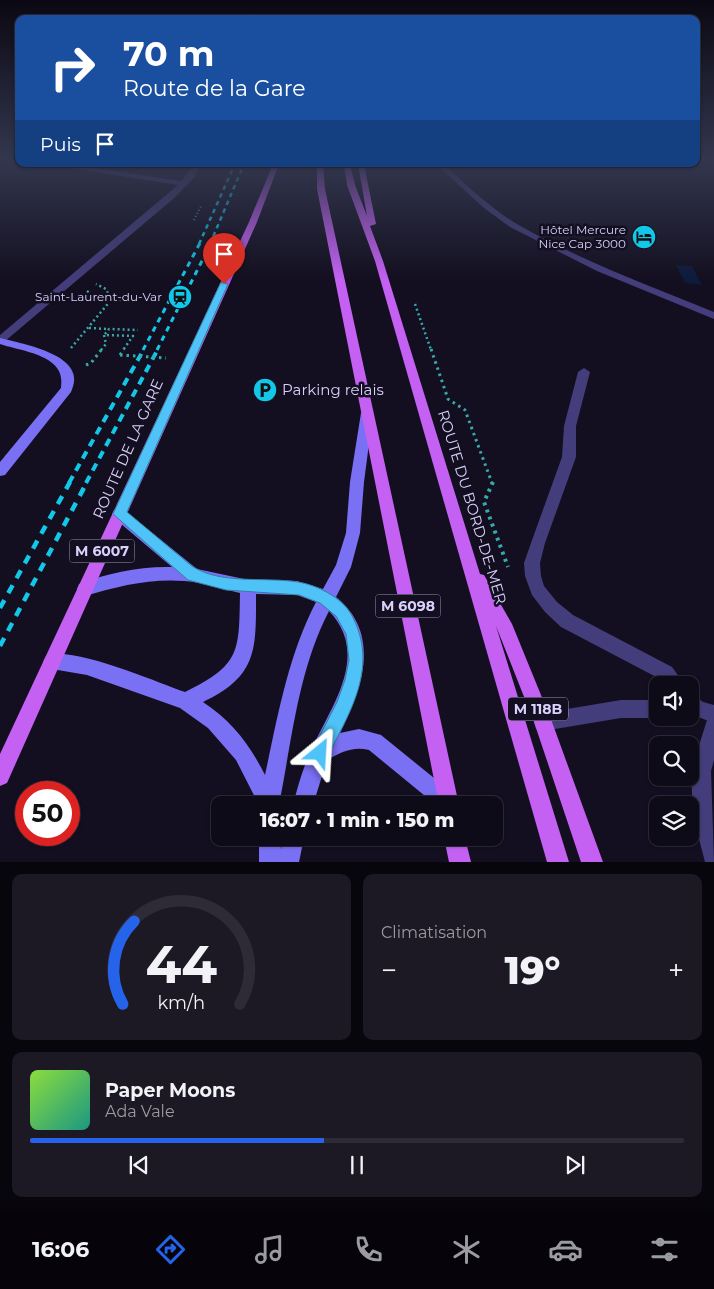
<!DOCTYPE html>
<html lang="fr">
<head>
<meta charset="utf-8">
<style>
  :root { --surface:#0e0b18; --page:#1c1925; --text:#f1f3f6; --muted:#9b9ba2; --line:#2e2b37; --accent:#2563eb }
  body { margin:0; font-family:Montserrat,sans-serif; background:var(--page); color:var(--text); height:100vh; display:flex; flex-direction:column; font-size:19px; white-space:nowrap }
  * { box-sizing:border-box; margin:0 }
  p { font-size:16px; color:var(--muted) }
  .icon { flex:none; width:28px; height:28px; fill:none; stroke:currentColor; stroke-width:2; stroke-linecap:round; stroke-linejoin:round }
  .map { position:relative; height:862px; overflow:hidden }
  .details { display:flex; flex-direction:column; gap:12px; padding:12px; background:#08060d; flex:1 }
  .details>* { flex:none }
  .guide { position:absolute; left:15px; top:15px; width:685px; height:152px; border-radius:10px; box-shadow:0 1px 4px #0004,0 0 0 1px var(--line); background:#1a4fa0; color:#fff; overflow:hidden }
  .buttons { position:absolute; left:649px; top:676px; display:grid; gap:10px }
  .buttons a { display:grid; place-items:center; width:50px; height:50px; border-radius:10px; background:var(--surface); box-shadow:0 1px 4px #0004,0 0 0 1px var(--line); font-size:25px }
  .speed { position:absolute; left:15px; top:781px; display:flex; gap:10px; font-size:25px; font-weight:700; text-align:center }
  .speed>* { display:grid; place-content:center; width:65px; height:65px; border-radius:50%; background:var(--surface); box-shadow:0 1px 4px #0004,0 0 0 1px var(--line); line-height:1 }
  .speed .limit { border:8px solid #d22; background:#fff; color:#111 }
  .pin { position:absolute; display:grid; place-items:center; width:42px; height:42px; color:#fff; margin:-51px -21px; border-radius:50% 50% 50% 0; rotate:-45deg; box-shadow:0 0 5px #0007 }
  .pin .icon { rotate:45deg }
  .me { position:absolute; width:55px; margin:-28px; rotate:27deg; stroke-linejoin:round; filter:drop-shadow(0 0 4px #0008) }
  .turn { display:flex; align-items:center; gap:18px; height:105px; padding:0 25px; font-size:22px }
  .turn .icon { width:65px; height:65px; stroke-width:2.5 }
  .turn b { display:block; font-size:35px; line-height:42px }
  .then { display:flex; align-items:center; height:48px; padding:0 25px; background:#0003; gap:10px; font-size:19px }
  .big { font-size:38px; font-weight:800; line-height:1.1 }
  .details .tile { flex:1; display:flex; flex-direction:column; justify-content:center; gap:8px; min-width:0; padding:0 18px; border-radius:10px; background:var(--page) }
  .details .dial { align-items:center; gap:0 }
  .dial svg { height:130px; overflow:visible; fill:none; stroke:var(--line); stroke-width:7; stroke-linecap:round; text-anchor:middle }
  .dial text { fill:var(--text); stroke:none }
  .song { display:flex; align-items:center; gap:15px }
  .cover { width:60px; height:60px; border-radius:8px; background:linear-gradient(135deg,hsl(90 70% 55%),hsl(170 70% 35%)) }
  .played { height:5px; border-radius:2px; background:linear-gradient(90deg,var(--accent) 45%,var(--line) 45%) }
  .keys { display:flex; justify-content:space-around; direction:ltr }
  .heat { display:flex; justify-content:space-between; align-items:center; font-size:28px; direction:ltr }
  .details .tiles { flex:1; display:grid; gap:12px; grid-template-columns:1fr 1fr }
  .tile:last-child { grid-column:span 2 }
  .trip { position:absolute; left:211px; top:796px; width:292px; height:50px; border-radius:10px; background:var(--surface); box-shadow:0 1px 4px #0004,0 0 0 1px var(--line); font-weight:800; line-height:50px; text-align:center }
  .dock { display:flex; height:80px; justify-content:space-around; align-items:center; background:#06040a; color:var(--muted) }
  .dock .icon { width:35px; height:35px }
  .dock .current { color:var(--accent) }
  .dock b { font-size:22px; color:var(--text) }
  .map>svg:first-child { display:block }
  .water { fill:#0d1b3b }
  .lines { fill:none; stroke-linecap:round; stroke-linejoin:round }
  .path-far3 { stroke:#37a9a8; stroke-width:2; stroke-dasharray:1 2.5; stroke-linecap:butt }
  .path-far2 { stroke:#37a9a8; stroke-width:2.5; stroke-dasharray:2 3; stroke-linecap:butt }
  .path-far1 { stroke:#37a9a8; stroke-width:3; stroke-dasharray:2.5 4; stroke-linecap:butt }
  .path { stroke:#37a9a8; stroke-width:4; stroke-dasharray:3 4.5; stroke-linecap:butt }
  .lane { fill:#433d7b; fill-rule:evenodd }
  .street { fill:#433d7b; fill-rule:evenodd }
  .secondary { fill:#7a70f4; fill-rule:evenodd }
  .primary { fill:#c461f3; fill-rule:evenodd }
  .rail-far3 { stroke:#12c7e7; stroke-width:2.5; stroke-dasharray:4.5 4; stroke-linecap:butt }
  .rail-far2 { stroke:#12c7e7; stroke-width:3; stroke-dasharray:5.5 5; stroke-linecap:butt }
  .rail-far1 { stroke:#12c7e7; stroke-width:4; stroke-dasharray:8 6; stroke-linecap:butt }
  .rail { stroke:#12c7e7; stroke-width:4.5; stroke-dasharray:9 8; stroke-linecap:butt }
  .path-bridge { stroke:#37a9a8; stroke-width:3; stroke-dasharray:2.5 4; stroke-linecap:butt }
  .route { fill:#4fc3f7; stroke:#337fa1 }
  .labels { text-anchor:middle; stroke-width:5; stroke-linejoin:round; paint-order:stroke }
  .far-poi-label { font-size:12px; fill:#d8d1fb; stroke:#130f20; text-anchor:end }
  .shield { fill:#130f20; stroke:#9d97b9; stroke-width:1 }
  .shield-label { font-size:14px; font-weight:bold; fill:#d8d1fb }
  .poi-label { font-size:15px; fill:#d8d1fb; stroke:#130f20; text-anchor:start }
  .street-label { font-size:15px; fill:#d8d1fb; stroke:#130f20 }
</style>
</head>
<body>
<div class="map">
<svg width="714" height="862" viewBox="0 0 714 862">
  <rect width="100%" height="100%" fill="#130f20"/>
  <path class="water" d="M 676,265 L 692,266 L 702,285 L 685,283 Z"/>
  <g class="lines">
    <g class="path-far3">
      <path d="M 710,159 L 714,165"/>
      <path d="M 194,220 L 201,206"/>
    </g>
    <g class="path-far2">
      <path d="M 87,291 L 98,299 L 123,300"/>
      <path d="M 415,304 L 431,350"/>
      <path d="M 89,328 L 108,329"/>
      <path d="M 105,334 L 109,329 L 138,330"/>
      <path d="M 71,348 L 111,300 L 106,289 L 96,284"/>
      <path d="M 101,350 L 106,344 L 104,335 L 133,336 L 123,350"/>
    </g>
    <g class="path-far1">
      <path d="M 431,349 L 448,399 L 465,410 L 492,483"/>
      <path d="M 120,355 L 124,349"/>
      <path d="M 86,365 L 91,363 L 102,349"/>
    </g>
    <path class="path" d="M 493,482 L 484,502 L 508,567"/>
    <g class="lane">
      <path d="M 621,700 L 658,700 L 658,718 L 660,718 L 621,718 L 543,731 L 536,729 L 534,722 L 536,715 L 543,713 Z"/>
      <path d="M 714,718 L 714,760 L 711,771 L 714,862 L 705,862 L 693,816 L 691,771 L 707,720 Z"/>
    </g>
    <g class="street">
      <path d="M 54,164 L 69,164 L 181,181 L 195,164 L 201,164 L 194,178 L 173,199 L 4,342 L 0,343 L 0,335 L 178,185 L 57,166 Z"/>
      <path d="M 436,164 L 443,164 C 466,184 490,208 517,224 C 579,260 648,285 714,312 L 714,319 L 597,271 L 510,227 L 484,208 Z"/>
      <path d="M 584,368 L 590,372 L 576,426 L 576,457 L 545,543 L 540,563 L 541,576 L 544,586 L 557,602 L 573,615 L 672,667 L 685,685 L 665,685 L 660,679 L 561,627 L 545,612 L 532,595 L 525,576 L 524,563 L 531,543 L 562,457 L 564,426 L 578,372 Z"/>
      <path d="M 690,692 L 703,702 L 714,705 L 714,723 L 690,714 Z"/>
    </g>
    <g class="secondary">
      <path d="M 0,338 C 23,344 90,355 71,392 L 5,475 L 0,476 L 0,462 L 61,388 C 67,355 24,352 0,344 Z"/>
      <path d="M 367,409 L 373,413 L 364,482 L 360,533 L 351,567 L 336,597 C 382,634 362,689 340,733 L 359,729 L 381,735 L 455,795 L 458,802 L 457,805 L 436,805 L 369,750 C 353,746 341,752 327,760 L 313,805 L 293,805 C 298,785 304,765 313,746 C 333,704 370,654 329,611 C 298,671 292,740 279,805 L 259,805 L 236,760 L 208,728 L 180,708 L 87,675 L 46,668 L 43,662 L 46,656 C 72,645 156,682 185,692 C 241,665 239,651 240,593 C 226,590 213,585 199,583 C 160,576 122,585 85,596 L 79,594 L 77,589 L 79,584 C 108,573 140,566 172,567 L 114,518 L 112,514 L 114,510 L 119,508 L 124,510 L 197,569 L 244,579 L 297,581 L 323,589 L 336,565 L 346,533 L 350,482 L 361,413 ZM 256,594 L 297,595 L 316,602 C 288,656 278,715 265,775 C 249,744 233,722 203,702 C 258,676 256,649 256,594 Z"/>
      <path d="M 259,838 L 280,838 L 281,849 L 284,838 L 304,838 L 299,862 L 259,862 Z"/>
    </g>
    <g class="primary">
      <path d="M 273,164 L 279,164 L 257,222 L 7,783 L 0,786 L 0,754 L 249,222 Z"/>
      <path d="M 317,164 L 323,164 L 325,189 L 459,805 L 439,805 L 317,189 Z"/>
      <path d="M 344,164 L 350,164 L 355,185 L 367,216 L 358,164 L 364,164 L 376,224 L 370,226 L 383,261 L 480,574 L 484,575 L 512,624 L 552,722 L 603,862 L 581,862 L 534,722 L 496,626 L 569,862 L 547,862 L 375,261 L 347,185 Z"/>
      <path d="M 444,838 L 465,838 L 471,862 L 449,862 Z"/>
    </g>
    <g class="rail-far3">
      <path d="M 199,244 L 235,164"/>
      <path d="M 210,244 L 244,164"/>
    </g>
    <g class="rail-far2">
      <path d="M 143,350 L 200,243"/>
      <path d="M 157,350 L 211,243"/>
    </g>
    <g class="rail-far1">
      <path d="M 69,483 L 144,349"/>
      <path d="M 86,483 L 158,349"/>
    </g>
    <g class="rail">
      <path d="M 0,608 L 70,482"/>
      <path d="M 0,646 L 87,482"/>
    </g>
    <path class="path-bridge" d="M 120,355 L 166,358"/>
  </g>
  <linearGradient id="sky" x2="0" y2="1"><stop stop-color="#0a0812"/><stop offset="0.57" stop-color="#33374e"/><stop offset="1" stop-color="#33374e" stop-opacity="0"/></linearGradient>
  <rect width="714" height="280" fill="url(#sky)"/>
  <path class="route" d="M 221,282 L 228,284 L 127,512 C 143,526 160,539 176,553 C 183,558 190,566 197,569 C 225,584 267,577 298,582 C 317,585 341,597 351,614 C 380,666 350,712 326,759 L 320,762 L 314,759 L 311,753 L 337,702 L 345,680 L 349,660 L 346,634 L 336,616 L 320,603 L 299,595 L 226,590 L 188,580 L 113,514 Z"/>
  <defs>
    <g id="hotel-disc" transform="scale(1.25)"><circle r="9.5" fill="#12c7e7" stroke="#130f20"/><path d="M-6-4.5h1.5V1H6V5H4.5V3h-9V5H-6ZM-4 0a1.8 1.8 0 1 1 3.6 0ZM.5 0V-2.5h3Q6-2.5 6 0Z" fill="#111"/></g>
    <g id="station-disc" transform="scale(1.25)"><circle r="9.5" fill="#12c7e7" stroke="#130f20"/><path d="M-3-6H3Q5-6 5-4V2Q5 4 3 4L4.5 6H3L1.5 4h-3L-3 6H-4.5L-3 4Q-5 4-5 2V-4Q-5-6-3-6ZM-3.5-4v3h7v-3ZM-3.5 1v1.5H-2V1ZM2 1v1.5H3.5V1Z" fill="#111"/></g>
    <g id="parking-disc" transform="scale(1.25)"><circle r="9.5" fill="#12c7e7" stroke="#130f20"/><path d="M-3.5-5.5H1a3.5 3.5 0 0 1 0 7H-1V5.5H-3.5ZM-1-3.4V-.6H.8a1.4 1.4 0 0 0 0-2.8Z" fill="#111"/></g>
  </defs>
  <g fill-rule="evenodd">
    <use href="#hotel-disc" x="644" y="237"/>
    <use href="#station-disc" x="180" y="297"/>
    <use href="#parking-disc" x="265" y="390"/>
  </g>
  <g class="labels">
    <g class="far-poi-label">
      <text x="626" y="234">Hôtel Mercure<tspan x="626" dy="14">Nice Cap 3000</tspan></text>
      <text x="162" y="301">Saint-Laurent-du-Var</text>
    </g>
    <g class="shield">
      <rect x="69.5" y="539.5" width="65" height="23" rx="4"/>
      <rect x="375.5" y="594.5" width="65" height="23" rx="4"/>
      <rect x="508" y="697.5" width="60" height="23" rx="4"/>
    </g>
    <g class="shield-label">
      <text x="102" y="556">M 6007</text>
      <text x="408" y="611">M 6098</text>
      <text x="538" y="714">M 118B</text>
    </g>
    <g class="poi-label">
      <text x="282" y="395">Parking relais</text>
    </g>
    <g class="street-label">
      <text transform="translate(128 449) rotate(-66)" y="5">ROUTE DE LA GARE</text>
      <text transform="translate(472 507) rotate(73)" y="5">ROUTE DU BORD-DE-MER</text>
    </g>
  </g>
</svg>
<div class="buttons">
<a><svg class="icon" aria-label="sound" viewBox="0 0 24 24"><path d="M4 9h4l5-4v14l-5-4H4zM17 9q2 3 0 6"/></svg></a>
<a><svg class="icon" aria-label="search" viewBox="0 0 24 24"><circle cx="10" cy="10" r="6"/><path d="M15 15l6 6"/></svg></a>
<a><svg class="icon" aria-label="layers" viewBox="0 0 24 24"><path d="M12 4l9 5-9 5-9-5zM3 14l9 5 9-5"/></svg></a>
</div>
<div class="speed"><div class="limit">50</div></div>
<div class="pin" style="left:224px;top:284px;background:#d93025"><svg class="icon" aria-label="arrive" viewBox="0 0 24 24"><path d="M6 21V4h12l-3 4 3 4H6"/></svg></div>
<svg class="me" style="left:320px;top:753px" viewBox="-20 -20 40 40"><path d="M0-17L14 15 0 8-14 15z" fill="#4fc3f7" stroke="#fff" stroke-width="4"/></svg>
<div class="trip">16:07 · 1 min · 150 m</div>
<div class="guide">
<div class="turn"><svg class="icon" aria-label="right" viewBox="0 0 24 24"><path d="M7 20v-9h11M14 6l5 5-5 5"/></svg><div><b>70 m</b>Route de la Gare</div></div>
<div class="then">Puis<svg class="icon" aria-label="arrive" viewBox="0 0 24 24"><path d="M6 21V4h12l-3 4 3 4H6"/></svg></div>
</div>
</div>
<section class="details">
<div class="tiles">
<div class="tile dial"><svg viewBox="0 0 100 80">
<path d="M14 69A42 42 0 1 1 86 69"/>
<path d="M14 69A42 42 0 0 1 21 18" stroke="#2563eb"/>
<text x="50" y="56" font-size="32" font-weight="700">44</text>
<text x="50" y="72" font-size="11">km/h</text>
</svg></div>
<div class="tile"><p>Climatisation</p>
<div class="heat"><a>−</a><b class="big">19°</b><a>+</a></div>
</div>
<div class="tile">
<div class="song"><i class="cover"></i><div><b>Paper Moons</b><p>Ada Vale</p></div></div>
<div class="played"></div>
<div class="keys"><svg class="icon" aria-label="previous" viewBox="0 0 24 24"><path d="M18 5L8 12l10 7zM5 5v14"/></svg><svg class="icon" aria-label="pause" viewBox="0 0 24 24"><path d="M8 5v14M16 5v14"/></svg><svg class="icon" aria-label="next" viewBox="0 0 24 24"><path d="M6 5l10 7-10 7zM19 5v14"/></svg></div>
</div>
</div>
</section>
<nav class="dock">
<b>16:06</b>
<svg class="icon current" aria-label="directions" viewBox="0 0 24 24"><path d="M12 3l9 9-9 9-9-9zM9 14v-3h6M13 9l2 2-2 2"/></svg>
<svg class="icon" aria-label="music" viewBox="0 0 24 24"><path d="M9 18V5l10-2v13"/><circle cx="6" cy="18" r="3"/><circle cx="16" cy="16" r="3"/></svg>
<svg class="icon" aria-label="phone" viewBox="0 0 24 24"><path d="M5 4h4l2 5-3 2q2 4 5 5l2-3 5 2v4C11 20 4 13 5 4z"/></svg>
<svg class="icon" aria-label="climate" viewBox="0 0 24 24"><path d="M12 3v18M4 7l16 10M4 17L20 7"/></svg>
<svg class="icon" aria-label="car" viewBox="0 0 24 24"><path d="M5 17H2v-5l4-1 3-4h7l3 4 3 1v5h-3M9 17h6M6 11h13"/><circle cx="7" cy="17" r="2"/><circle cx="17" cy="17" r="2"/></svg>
<svg class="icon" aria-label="filters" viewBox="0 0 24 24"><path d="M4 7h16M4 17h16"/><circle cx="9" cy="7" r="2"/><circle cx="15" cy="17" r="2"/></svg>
</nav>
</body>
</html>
